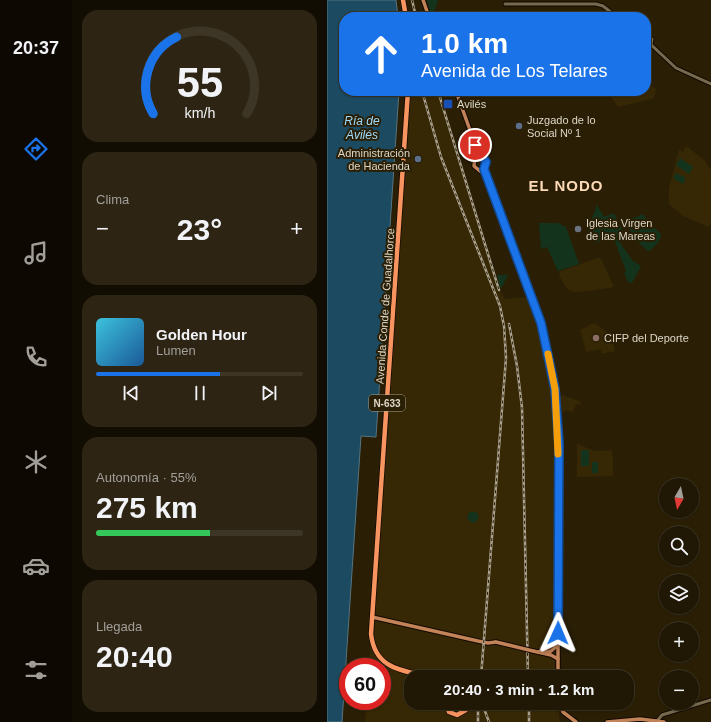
<!DOCTYPE html>
<html lang="es">
<head>
<meta charset="utf-8">
<style>
  :root { --surface:#201704; --page:#2d2413; --text:#f1f3f6; --muted:#a29f9a; --line:#3d3626; --accent:#1a73e8 }
  body { margin:0; font-family:Arial,sans-serif; background:var(--page); color:var(--text); height:100vh; display:flex; flex-direction:column; font-size:15px; white-space:nowrap }
  * { box-sizing:border-box; margin:0 }
  p { font-size:13px; color:var(--muted) }
  .icon { flex:none; width:22px; height:22px; fill:none; stroke:currentColor; stroke-width:2; stroke-linecap:round; stroke-linejoin:round }
  .map { position:relative; flex:1; overflow:hidden }
  .drawer { display:flex; flex-direction:column; gap:10px; padding:10px; background:#120d02; width:255px }
  .drawer>* { flex:none }
  .banner { position:absolute; left:12px; top:12px; width:312px; height:84px; border-radius:16px; box-shadow:0 1px 3px #0004,0 0 0 1px var(--line); background:#1a73e8; color:#fff; overflow:hidden }
  .needle { width:26px; rotate:189deg }
  .controls { position:absolute; left:332px; top:478px; display:grid; gap:8px }
  .controls a { display:grid; place-items:center; width:40px; height:40px; border-radius:50%; background:var(--surface); box-shadow:0 1px 3px #0004,0 0 0 1px var(--line); font-size:20px }
  .speed { position:absolute; left:12px; top:658px; display:flex; gap:8px; font-size:20px; font-weight:700; text-align:center }
  .speed>* { display:grid; place-content:center; width:52px; height:52px; border-radius:50%; background:var(--surface); box-shadow:0 1px 3px #0004,0 0 0 1px var(--line); line-height:1 }
  .speed .limit { border:6px solid #d22; background:#fff; color:#111 }
  .pin { position:absolute; display:grid; place-items:center; width:34px; height:34px; color:#fff; margin:-17px; border:2px solid #fff; border-radius:50%; box-shadow:0 1px 4px #0007 }
  .me { position:absolute; width:44px; margin:-22px; rotate:1deg; stroke-linejoin:round; filter:drop-shadow(0 0 3px #0008) }
  .turn { display:flex; align-items:center; gap:14px; height:84px; padding:0 16px; font-size:18px }
  .turn .icon { width:52px; height:52px; stroke-width:2.5 }
  .turn b { display:block; font-size:28px; line-height:34px }
  .big { font-size:30px; font-weight:600; line-height:1.1 }
  .drawer .card { flex:1; display:flex; flex-direction:column; justify-content:center; gap:6px; min-width:0; padding:0 14px; border-radius:16px; background:var(--page) }
  .drawer .dial { align-items:center; gap:0 }
  .dial svg { height:104px; overflow:visible; fill:none; stroke:var(--line); stroke-width:7; stroke-linecap:round; text-anchor:middle }
  .dial text { fill:var(--text); stroke:none }
  .song { display:flex; align-items:center; gap:12px }
  .cover { width:48px; height:48px; border-radius:6px; background:linear-gradient(135deg,hsl(190 70% 55%),hsl(210 70% 35%)) }
  .played { height:4px; border-radius:2px; background:linear-gradient(90deg,var(--accent) 60%,var(--line) 60%) }
  .keys { display:flex; justify-content:space-around; direction:ltr }
  .heat { display:flex; justify-content:space-between; align-items:center; font-size:22px; direction:ltr }
  .charge { height:6px; border-radius:3px; background:linear-gradient(90deg,#34c759 55%,var(--line) 0) }
  .trip { position:absolute; left:77px; top:670px; width:230px; height:40px; border-radius:16px; background:var(--surface); box-shadow:0 1px 3px #0004,0 0 0 1px var(--line); font-weight:600; line-height:40px; text-align:center }
  main { display:flex; flex:1; min-height:0 }
  .dock { display:flex; flex-direction:column; width:72px; justify-content:space-around; align-items:center; background:#0d0902; color:var(--muted) }
  .dock .icon { width:28px; height:28px }
  .dock .on { color:var(--accent) }
  .dock b { font-size:18px; color:var(--text) }
  .map>svg:first-child { display:block }
  .built { fill:#372805 }
  .green { fill:#13331c }
  .water { fill:#1b4a61; stroke:#567480 }
  .lines { fill:none; stroke-linecap:round; stroke-linejoin:round }
  .minor-casing { stroke:#130900; stroke-width:5 }
  .major-casing { stroke:#130900; stroke-width:5.5 }
  .highway-casing { stroke:#130900; stroke-width:6 }
  .minor { stroke:#766a4e; stroke-width:3 }
  .major { stroke:#c38358; stroke-width:3.5 }
  .highway { stroke:#f7945f; stroke-width:4.5 }
  .rail-casing { stroke:#aaa28f; stroke-width:2.5 }
  .rail { stroke:#2a1f05; stroke-width:1; stroke-dasharray:3; stroke-linecap:butt }
  .major-bridge-casing { stroke:#130900; stroke-width:5.5; stroke-linecap:butt }
  .major-bridge { stroke:#c38358; stroke-width:3.5 }
  .route-casing { stroke:#114b97; stroke-width:10 }
  .route { stroke:#1a73e8; stroke-width:7 }
  .slow { stroke:#f59e0b; stroke-width:7 }
  .transit-dot { fill:#1a4fb4; stroke:#2a1f05; stroke-width:1.5 }
  .service-dot { fill:#5c6f8a; stroke:#2a1f05; stroke-width:1.5 }
  .worship-dot { fill:#6b7280; stroke:#2a1f05; stroke-width:1.5 }
  .education-dot { fill:#8d6e63; stroke:#2a1f05; stroke-width:1.5 }
  .labels { text-anchor:middle; stroke-width:4; stroke-linejoin:round; paint-order:stroke }
  .shield { fill:#2a1f05; stroke:#a8a08e; stroke-width:1 }
  .shield-label { font-size:10px; font-weight:bold; fill:#ded7c8 }
  .poi-label { font-size:11px; fill:#ded7c8; stroke:#2a1f05; text-anchor:start }
  .street-label { font-size:11px; fill:#ded7c8; stroke:#2a1f05 }
  .water-label { font-size:12px; font-style:italic; fill:#a0dafb; stroke:#2a1f05 }
  .district-label { font-size:15px; font-weight:bold; letter-spacing:1px; fill:#fdd9b7; stroke:#2a1f05 }
</style>
</head>
<body>
<main>
<nav class="dock">
<b>20:37</b>
<svg class="icon on" aria-label="directions" viewBox="0 0 24 24"><path d="M12 3l9 9-9 9-9-9zM9 14v-3h6M13 9l2 2-2 2"/></svg>
<svg class="icon" aria-label="music" viewBox="0 0 24 24"><path d="M9 18V5l10-2v13"/><circle cx="6" cy="18" r="3"/><circle cx="16" cy="16" r="3"/></svg>
<svg class="icon" aria-label="phone" viewBox="0 0 24 24"><path d="M5 4h4l2 5-3 2q2 4 5 5l2-3 5 2v4C11 20 4 13 5 4z"/></svg>
<svg class="icon" aria-label="climate" viewBox="0 0 24 24"><path d="M12 3v18M4 7l16 10M4 17L20 7"/></svg>
<svg class="icon" aria-label="car" viewBox="0 0 24 24"><path d="M5 17H2v-5l4-1 3-4h7l3 4 3 1v5h-3M9 17h6M6 11h13"/><circle cx="7" cy="17" r="2"/><circle cx="17" cy="17" r="2"/></svg>
<svg class="icon" aria-label="filters" viewBox="0 0 24 24"><path d="M4 7h16M4 17h16"/><circle cx="9" cy="7" r="2"/><circle cx="15" cy="17" r="2"/></svg>
</nav>
<section class="drawer">
<div class="card dial"><svg viewBox="0 0 100 80">
<path d="M14 69A42 42 0 1 1 86 69"/>
<path d="M14 69A42 42 0 0 1 32 10" stroke="#1a73e8"/>
<text x="50" y="56" font-size="32" font-weight="700">55</text>
<text x="50" y="72" font-size="11">km/h</text>
</svg></div>
<div class="card"><p>Clima</p>
<div class="heat"><a>−</a><b class="big">23°</b><a>+</a></div>
</div>
<div class="card">
<div class="song"><i class="cover"></i><div><b>Golden Hour</b><p>Lumen</p></div></div>
<div class="played"></div>
<div class="keys"><svg class="icon" aria-label="previous" viewBox="0 0 24 24"><path d="M18 5L8 12l10 7zM5 5v14"/></svg><svg class="icon" aria-label="pause" viewBox="0 0 24 24"><path d="M8 5v14M16 5v14"/></svg><svg class="icon" aria-label="next" viewBox="0 0 24 24"><path d="M6 5l10 7-10 7zM19 5v14"/></svg></div>
</div>
<div class="card"><p>Autonomía · 55%</p><b class="big">275 km</b><div class="charge"></div></div>
<div class="card"><p>Llegada</p><b class="big">20:40</b></div>
</section>
<div class="map">
<svg width="384" height="722" viewBox="0 0 384 722">
  <rect width="100%" height="100%" fill="#2a1f05"/>
  <g class="built">
    <path d="M 319,46 L 325,50 L 319,66 Z"/>
    <path d="M 319,86 L 329,88 L 327,98 L 291,107 L 280,91 L 319,91 Z"/>
    <path d="M 80,91 L 113,91 L 173,290 L 178,299 L 201,297 L 214,333 L 226,387 L 230,451 L 229,677 L 84,677 L 84,703 L 230,703 L 233,722 L 38,722 L 40,701 L 55,701 L 55,667 L 42,667 Z"/>
    <path d="M 359,146 L 377,160 L 384,170 L 384,222 L 382,227 L 356,216 L 342,204 L 342,188 L 352,150 L 356,152 Z"/>
    <path d="M 273,257 L 287,287 L 262,291 L 247,292 L 240,289 L 232,275 L 234,271 Z"/>
    <path d="M 267,323 L 283,334 L 288,351 L 275,354 L 274,349 L 259,352 L 253,330 Z"/>
    <path d="M 235,395 L 236,395 L 254,402 L 253,405 L 249,404 L 246,412 L 239,410 L 237,412 L 234,408 L 233,397 Z"/>
    <path d="M 250,444 L 268,451 L 284,450 L 286,456 L 286,476 L 250,477 Z"/>
  </g>
  <g class="green">
    <path d="M 100,0 L 111,0 L 106,17 L 104,17 Z"/>
    <path d="M 353,158 L 366,167 L 362,174 L 349,165 Z"/>
    <path d="M 349,173 L 359,178 L 356,184 L 346,178 Z"/>
    <path d="M 270,205 L 277,217 L 287,213 L 299,238 L 293,243 L 306,261 L 314,266 L 305,283 L 301,282 L 297,272 L 299,271 L 287,239 L 282,238 L 268,243 L 266,237 L 261,239 L 261,229 Z"/>
    <path d="M 316,214 L 325,226 L 334,234 C 334,240 327,249 321,251 L 309,240 L 298,222 Z"/>
    <path d="M 212,223 L 231,223 L 239,227 L 252,264 L 231,271 L 220,247 L 214,249 Z"/>
    <path d="M 170,275 L 181,275 L 175,287 L 173,288 Z"/>
    <rect x="254" y="450" width="8" height="16"/>
    <rect x="265" y="462" width="6" height="11"/>
    <circle cx="146" cy="517" r="5.5"/>
  </g>
  <path class="water" d="M 0,0 L 69,0 L 71,17 L 17,17 L 17,91 L 72,91 L 49,437 L 34,436 L 15,722 L 0,722 Z"/>
  <g class="lines">
    <g class="minor-casing">
      <g id="minor">
        <path d="M 178,4 L 269,4 L 276,6 L 290,17"/>
        <path d="M 319,38 L 325,39 L 324,45"/>
        <path d="M 319,40 L 349,68 L 384,84"/>
        <path d="M 330,721 L 335,715 L 384,700"/>
      </g>
    </g>
    <g class="major-casing">
      <g id="major">
        <path d="M 96,0 L 102,17"/>
        <path d="M 129,91 L 149,147 L 159,161 L 158,167 L 152,170"/>
        <path d="M 149,148 L 147,166 L 160,177"/>
        <path d="M 157,169 L 214,323 L 228,387 L 231,444 L 231,677"/>
        <path d="M 45,617 L 151,641 L 161,643 L 169,642"/>
        <path d="M 222,647 L 230,634"/>
        <path d="M 206,651 L 224,655 L 231,659"/>
        <path d="M 211,652 L 231,643"/>
        <path d="M 216,653 L 224,651 L 231,645"/>
        <path d="M 232,703 L 236,712 L 249,722"/>
        <path d="M 280,722 L 313,719 L 337,722"/>
      </g>
    </g>
    <g class="highway-casing">
      <g id="highway">
        <path d="M 76,0 L 79,17"/>
        <path d="M 81,91 L 44,634 C 48,669 74,670 103,677"/>
        <path d="M 118,703 L 122,712 L 130,715 L 139,710 L 141,703"/>
      </g>
    </g>
    <use href="#minor" class="minor"/>
    <use href="#major" class="major"/>
    <use href="#highway" class="highway"/>
    <g class="rail-casing">
      <g id="rail">
        <path d="M 85,0 L 89,17"/>
        <path d="M 95,91 L 114,157 L 173,306 L 177,326 L 179,358 L 154,677"/>
        <path d="M 111,91 L 172,290"/>
        <path d="M 182,324 L 190,366 L 195,408 L 201,677"/>
        <path d="M 151,703 L 151,722"/>
        <path d="M 155,703 L 162,722"/>
        <path d="M 202,703 L 202,722"/>
      </g>
    </g>
    <use href="#rail" class="rail"/>
    <g class="major-bridge-casing">
      <path id="major-bridge" d="M 169,642 L 206,651"/>
    </g>
    <use href="#major-bridge" class="major-bridge"/>
  </g>
  <g class="lines">
    <g class="route-casing">
      <path id="route" d="M 148,145 L 159,162 L 157,169 L 214,323 L 228,389 L 232,444 L 231,633"/>
    </g>
    <use href="#route" class="route"/>
    <path class="slow" d="M 221,354 L 228,389 L 231,454"/>
  </g>
  <rect class="transit-dot" x="116" y="99" width="10" height="10" rx="2"/>
  <g class="service-dot">
    <circle cx="192" cy="126" r="4"/>
    <circle cx="91" cy="159" r="4"/>
  </g>
  <circle class="worship-dot" cx="251" cy="229" r="4"/>
  <circle class="education-dot" cx="269" cy="338" r="4"/>
  <g class="labels">
    <rect class="shield" x="42" y="395" width="36" height="16" rx="3"/>
    <g class="shield-label">
      <text x="60" y="407">N-633</text>
    </g>
    <g class="poi-label">
      <text x="130" y="108">Avilés</text>
      <text x="200" y="124">Juzgado de lo<tspan x="200" dy="13">Social Nº 1</tspan></text>
      <text x="83" y="157" text-anchor="end">Administración<tspan x="83" dy="13">de Hacienda</tspan></text>
      <text x="259" y="227">Iglesia Virgen<tspan x="259" dy="13">de las Mareas</tspan></text>
      <text x="277" y="342">CIFP del Deporte</text>
    </g>
    <g class="street-label">
      <text transform="translate(58 306) rotate(-86)" y="4">Avenida Conde de Guadalhorce</text>
    </g>
    <g class="water-label">
      <text x="35" y="125">Ría de<tspan x="35" dy="14">Avilés</tspan></text>
    </g>
    <g class="district-label">
      <text x="239" y="191">EL NODO</text>
    </g>
  </g>
</svg>
<div class="controls">
<a><svg class="needle" viewBox="-14 -14 28 28"><path d="M0-13l5 13h-10z" fill="#e53935"/><path d="M0 13l5-13h-10z" fill="#a29f9a"/></svg></a>
<a><svg class="icon" aria-label="search" viewBox="0 0 24 24"><circle cx="10" cy="10" r="6"/><path d="M15 15l6 6"/></svg></a>
<a><svg class="icon" aria-label="layers" viewBox="0 0 24 24"><path d="M12 4l9 5-9 5-9-5zM3 14l9 5 9-5"/></svg></a>
<a>+</a>
<a>−</a>
</div>
<div class="speed"><div class="limit">60</div></div>
<div class="pin" style="left:148px;top:145px;background:#d93025"><svg class="icon" aria-label="arrive" viewBox="0 0 24 24"><path d="M6 21V4h12l-3 4 3 4H6"/></svg></div>
<svg class="me" style="left:231px;top:633px" viewBox="-20 -20 40 40"><path d="M0-17L14 15 0 8-14 15z" fill="#1a73e8" stroke="#fff" stroke-width="4"/></svg>
<div class="trip">20:40 · 3 min · 1.2 km</div>
<div class="banner">
<div class="turn"><svg class="icon" aria-label="ahead" viewBox="0 0 24 24"><path d="M12 20V5M6 11l6-6 6 6"/></svg><div><b>1.0 km</b>Avenida de Los Telares</div></div>
</div>
</div>
</main>
</body>
</html>
